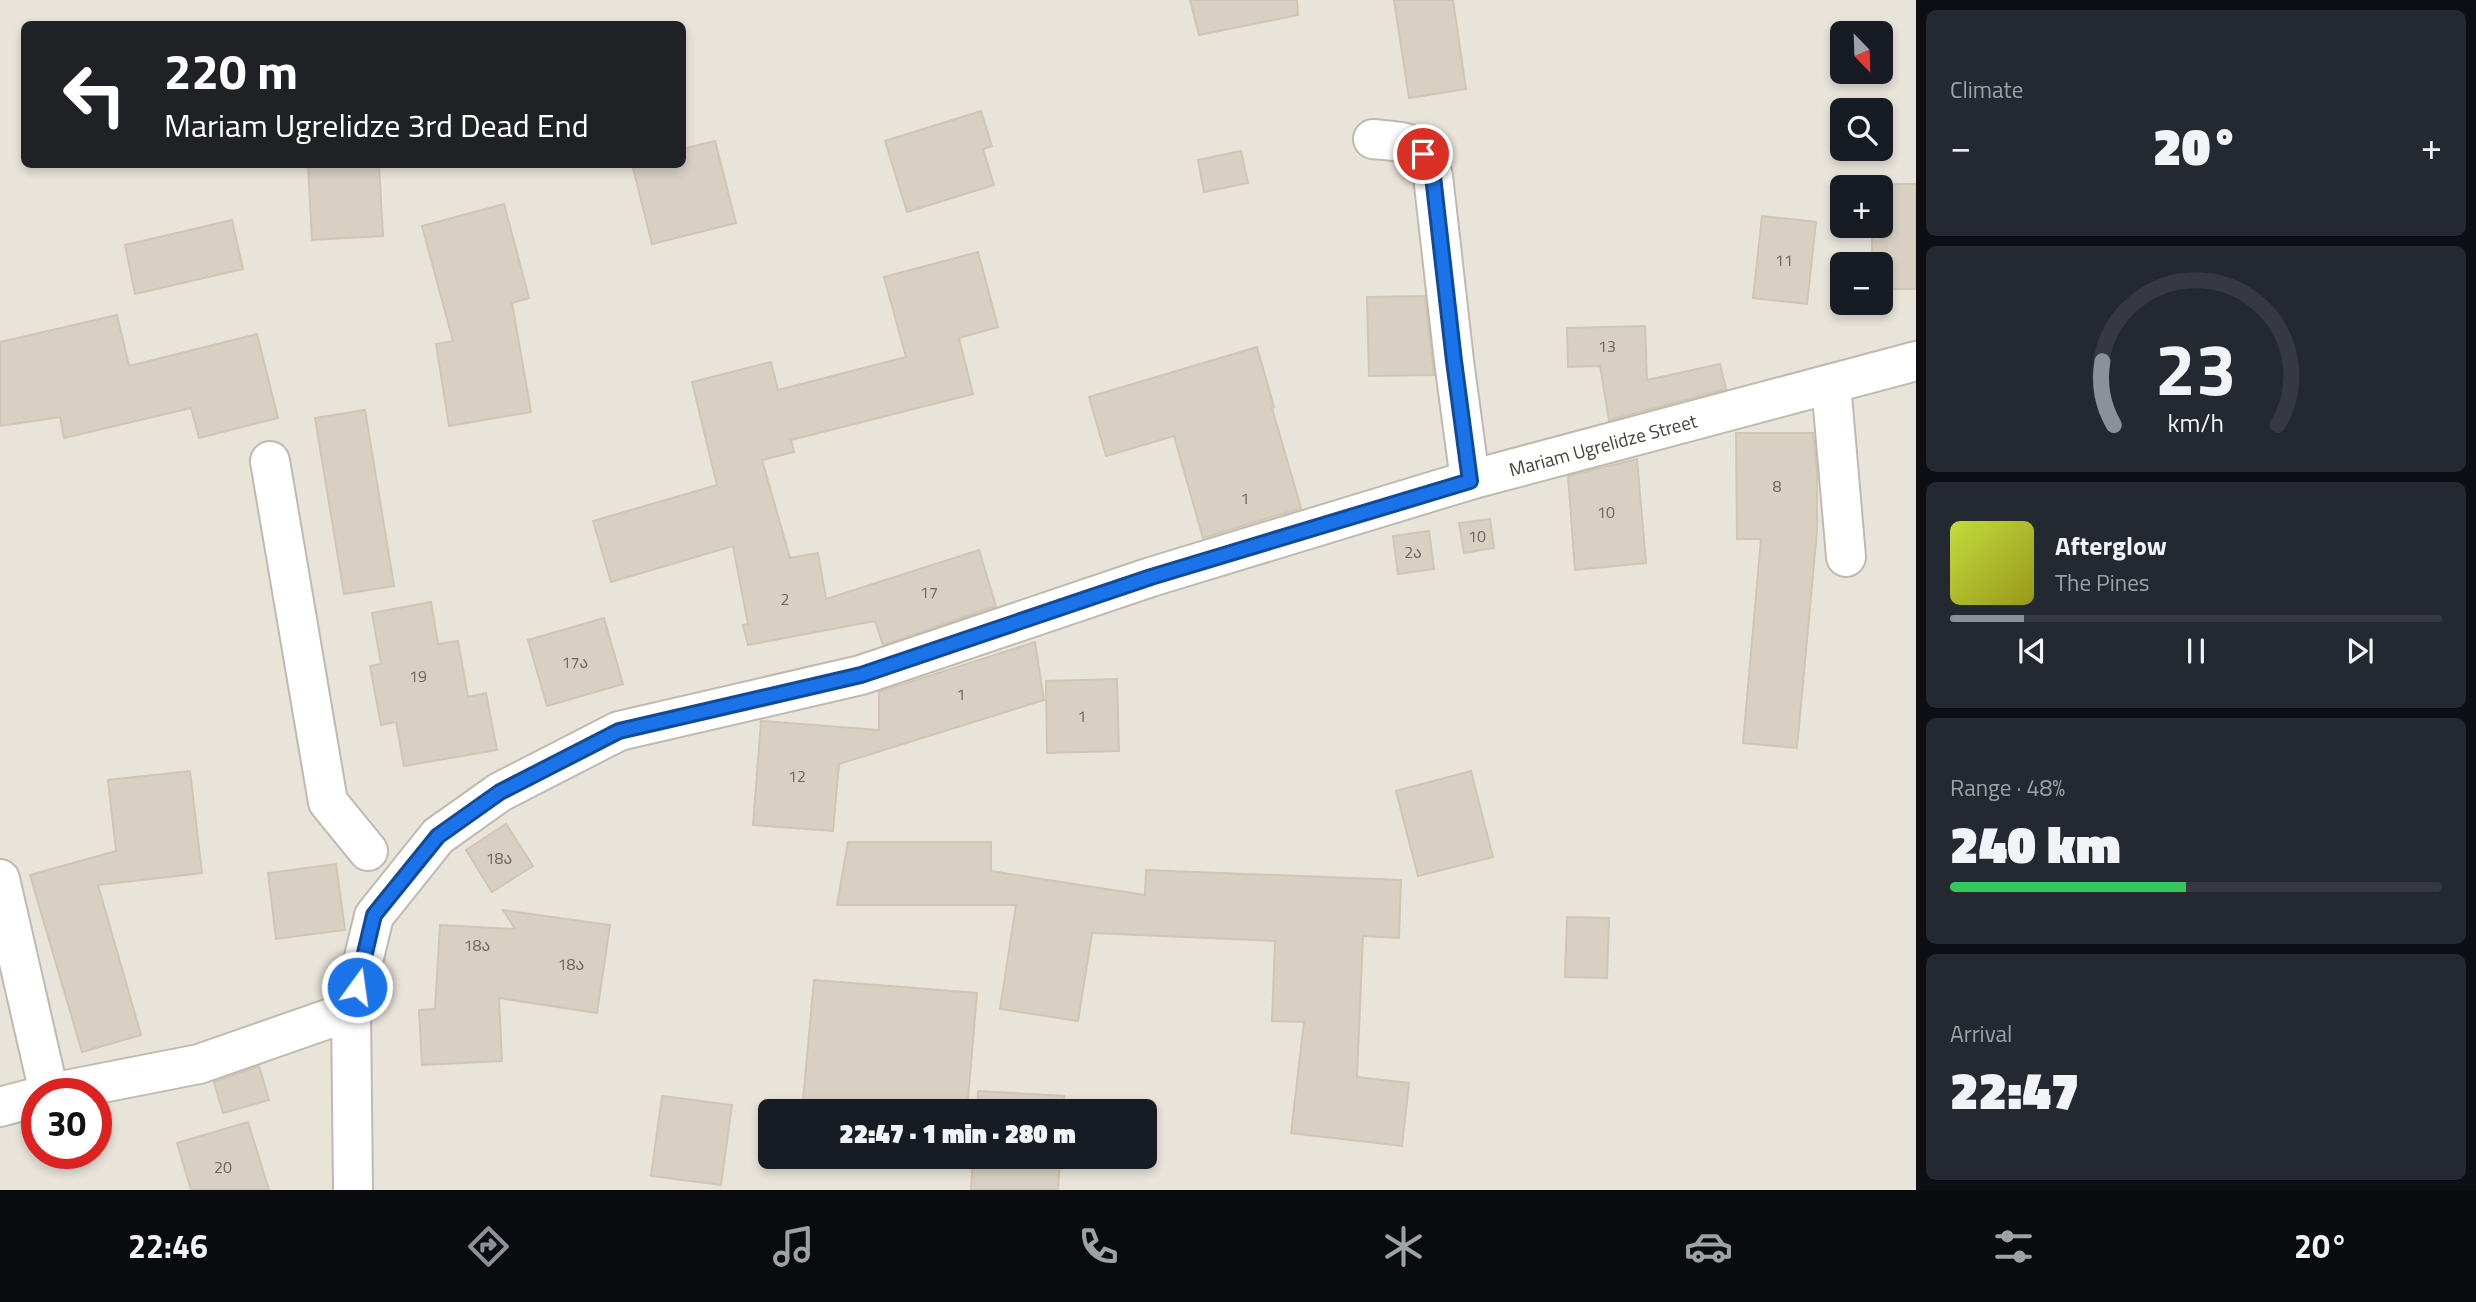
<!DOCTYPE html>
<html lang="en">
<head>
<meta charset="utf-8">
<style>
  :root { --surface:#171b24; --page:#242831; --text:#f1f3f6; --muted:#9ea1a6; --line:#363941; --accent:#8c9099 }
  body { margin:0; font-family:"Titillium Web","Noto Sans Georgian",sans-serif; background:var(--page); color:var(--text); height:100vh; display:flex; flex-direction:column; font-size:26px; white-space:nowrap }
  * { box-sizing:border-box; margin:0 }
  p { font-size:23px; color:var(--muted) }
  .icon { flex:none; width:38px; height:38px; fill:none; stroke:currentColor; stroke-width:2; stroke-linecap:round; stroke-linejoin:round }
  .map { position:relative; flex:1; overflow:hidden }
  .sheet { display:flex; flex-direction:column; gap:10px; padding:10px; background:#0d0f14; width:560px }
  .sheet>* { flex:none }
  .guide { position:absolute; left:21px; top:21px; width:665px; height:147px; border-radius:10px; box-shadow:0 4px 10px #0003; background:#202124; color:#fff; overflow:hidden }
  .needle { width:46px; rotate:157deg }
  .fabs { position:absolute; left:1830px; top:21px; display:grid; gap:14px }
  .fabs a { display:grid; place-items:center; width:63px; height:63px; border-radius:10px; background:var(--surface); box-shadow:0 4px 10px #0003; font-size:35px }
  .speed { position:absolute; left:21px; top:1078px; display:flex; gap:14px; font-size:35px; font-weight:700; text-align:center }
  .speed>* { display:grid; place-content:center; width:91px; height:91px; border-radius:50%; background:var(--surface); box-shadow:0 4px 10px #0003; line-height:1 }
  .speed .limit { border:10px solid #d22; background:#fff; color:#111 }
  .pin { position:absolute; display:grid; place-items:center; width:60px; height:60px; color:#fff; margin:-30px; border:4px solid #fff; border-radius:50%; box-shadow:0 2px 7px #0007 }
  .me { position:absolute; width:77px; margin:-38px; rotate:14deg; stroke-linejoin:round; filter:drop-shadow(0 0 5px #0008) }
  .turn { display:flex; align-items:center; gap:24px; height:147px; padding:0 28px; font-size:32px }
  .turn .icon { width:91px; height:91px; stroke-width:2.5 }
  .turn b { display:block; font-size:49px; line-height:60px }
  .big { font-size:52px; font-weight:800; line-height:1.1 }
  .sheet .card { flex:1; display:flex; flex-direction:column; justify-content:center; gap:10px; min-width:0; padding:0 24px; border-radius:10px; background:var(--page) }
  .sheet .dial { align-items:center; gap:0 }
  .dial svg { height:182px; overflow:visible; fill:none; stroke:var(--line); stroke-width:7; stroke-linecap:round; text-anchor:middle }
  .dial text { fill:var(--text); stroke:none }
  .song { display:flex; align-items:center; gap:21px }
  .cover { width:84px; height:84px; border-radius:10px; background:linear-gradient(135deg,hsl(70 70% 55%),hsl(60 70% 35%)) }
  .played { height:7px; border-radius:4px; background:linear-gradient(90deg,var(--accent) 15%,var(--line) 15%) }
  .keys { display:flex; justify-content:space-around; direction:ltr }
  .heat { display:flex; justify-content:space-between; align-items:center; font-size:38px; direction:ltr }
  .charge { height:10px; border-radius:5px; background:linear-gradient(90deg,#34c759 48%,var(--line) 0) }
  .trip { position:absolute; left:758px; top:1099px; width:399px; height:70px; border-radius:10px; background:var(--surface); box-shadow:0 4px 10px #0003; font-weight:800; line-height:70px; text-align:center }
  .dock { display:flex; height:112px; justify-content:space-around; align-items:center; background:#090b0e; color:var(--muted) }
  .dock .icon { width:49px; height:49px }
  .dock .selected { color:var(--accent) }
  .dock b { font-size:32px; color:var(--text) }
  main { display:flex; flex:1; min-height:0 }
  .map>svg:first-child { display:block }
  .residential { fill:#e9e4da; fill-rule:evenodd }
  .building { fill:#d9d0c4; stroke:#d1c5b4; stroke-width:2 }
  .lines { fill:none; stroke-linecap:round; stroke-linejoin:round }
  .minor-casing { stroke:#c0b9ae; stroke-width:42 }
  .minor { stroke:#fff; stroke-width:38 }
  .route-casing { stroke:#114b97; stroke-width:18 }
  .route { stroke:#1a73e8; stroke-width:12 }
  .labels { text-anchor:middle; stroke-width:6; stroke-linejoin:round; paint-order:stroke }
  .number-label { font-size:16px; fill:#6d665c }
  .street-label { font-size:19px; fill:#494339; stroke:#fff }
</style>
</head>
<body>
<main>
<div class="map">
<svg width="1916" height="1190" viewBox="0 0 1916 1190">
  <rect width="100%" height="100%" fill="#f5f2eb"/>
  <path class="residential" d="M 0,0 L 1916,0 L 1916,1190 L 0,1190 ZM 24,24 L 682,24 L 682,164 L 24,164 ZM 1843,33 L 1881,33 L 1881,72 L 1843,72 ZM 1843,110 L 1881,110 L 1881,149 L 1843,149 ZM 1843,187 L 1881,187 L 1881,226 L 1843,226 ZM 1843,264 L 1881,264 L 1881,303 L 1843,303 ZM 37,1094 L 96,1094 L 96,1153 L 37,1153 ZM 770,1111 L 1144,1111 L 1144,1157 L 770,1157 Z"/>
  <g class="building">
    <path d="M 1190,0 L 1297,0 L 1298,15 L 1199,35 Z"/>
    <path d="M 1394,0 L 1453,0 L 1466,89 L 1409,98 Z"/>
    <path d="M 981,111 L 992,146 L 983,149 L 994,185 L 907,212 L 885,141 Z"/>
    <path d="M 715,141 L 736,223 L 652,244 L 632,164 L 682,164 L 682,149 Z"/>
    <path d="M 1241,151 L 1248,183 L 1204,192 L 1198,160 Z"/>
    <path d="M 308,164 L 379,164 L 383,236 L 312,240 Z"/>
    <path d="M 1871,184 L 1916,184 L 1916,289 L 1881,289 L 1881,264 L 1872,264 L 1872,226 L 1881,226 L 1881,187 L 1871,187 Z"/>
    <path d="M 504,204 L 529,298 L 512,303 L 531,412 L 449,426 L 436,344 L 453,341 L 422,226 Z"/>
    <path d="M 1762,216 L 1816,222 L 1807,304 L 1753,298 Z"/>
    <path d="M 232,220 L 243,269 L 135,294 L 125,245 Z"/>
    <path d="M 978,252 L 998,327 L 959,338 L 973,394 L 791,440 L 794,452 L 762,460 L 790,558 L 818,553 L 826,599 L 979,550 L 996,606 L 883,645 L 875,621 L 748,645 L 743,625 L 748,624 L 733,546 L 611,582 L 593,521 L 717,485 L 692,382 L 771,362 L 778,390 L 906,357 L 884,277 Z"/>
    <path d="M 1425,296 L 1434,375 L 1369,376 L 1367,297 Z"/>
    <path d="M 117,315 L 129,366 L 257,334 L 278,418 L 199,438 L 191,408 L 64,438 L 60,417 L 0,426 L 0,342 Z"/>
    <path d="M 1645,326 L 1647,380 L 1720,364 L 1726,389 L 1609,420 L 1600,366 L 1568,367 L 1567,328 Z"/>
    <path d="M 1257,347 L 1274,407 L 1272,408 L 1301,508 L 1203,538 L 1174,436 L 1106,456 L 1089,397 Z"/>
    <path d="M 365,410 L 394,586 L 344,594 L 315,418 Z"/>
    <path d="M 1736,433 L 1813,433 L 1817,473 L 1817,531 L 1797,748 L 1743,743 L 1761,539 L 1737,539 Z"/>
    <path d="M 1637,459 L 1646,563 L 1575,570 L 1568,476 Z"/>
    <path d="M 1490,519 L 1494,548 L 1464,553 L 1459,523 Z"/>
    <path d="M 1429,531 L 1434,569 L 1398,574 L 1393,536 Z"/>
    <path d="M 431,602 L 438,644 L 458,641 L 468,697 L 486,693 L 497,750 L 404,766 L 396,722 L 381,725 L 370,666 L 381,664 L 372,613 Z"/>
    <path d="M 604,618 L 623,684 L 547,706 L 528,640 Z"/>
    <path d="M 1035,642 L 1044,700 L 839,764 L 833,831 L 753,825 L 761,721 L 879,730 L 879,692 Z"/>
    <path d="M 1117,679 L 1119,751 L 1047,753 L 1046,681 Z"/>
    <path d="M 190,771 L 202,873 L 98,885 L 141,1035 L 82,1052 L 30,875 L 116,851 L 108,780 Z"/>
    <path d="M 1471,771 L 1493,857 L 1418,876 L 1396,791 Z"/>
    <path d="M 506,824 L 533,866 L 492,892 L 466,850 Z"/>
    <path d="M 848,842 L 991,842 L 991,871 L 1145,895 L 1146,870 L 1401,880 L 1399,938 L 1363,936 L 1357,1077 L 1409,1083 L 1402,1146 L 1291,1133 L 1304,1022 L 1272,1021 L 1275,941 L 1092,933 L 1078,1021 L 1000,1009 L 1016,905 L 837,905 Z"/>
    <path d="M 336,864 L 345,930 L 276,939 L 268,873 Z"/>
    <path d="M 503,910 L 610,925 L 597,1013 L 499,998 L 502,1061 L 422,1065 L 419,1010 L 435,1009 L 440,925 L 515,929 Z"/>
    <path d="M 1567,917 L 1609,918 L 1607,978 L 1565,977 Z"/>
    <path d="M 814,980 L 977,993 L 967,1111 L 802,1111 Z"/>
    <path d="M 259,1066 L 269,1100 L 223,1113 L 214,1082 Z"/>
    <path d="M 978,1091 L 1064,1096 L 1063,1111 L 977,1111 Z"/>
    <path d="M 662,1096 L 732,1105 L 721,1185 L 651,1176 Z"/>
    <path d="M 248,1122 L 269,1190 L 191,1190 L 177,1143 Z"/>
    <path d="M 973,1157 L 1060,1157 L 1058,1190 L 971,1190 Z"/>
  </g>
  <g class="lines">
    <g class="minor-casing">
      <g id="minor">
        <path d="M 1373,139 C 1411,143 1416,139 1433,176 L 1454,361 L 1470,480"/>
        <path d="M 1831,384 L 1846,557"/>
        <path d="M 270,461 L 328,802 L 368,851"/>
        <path d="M 0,879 L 49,1093"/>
        <path d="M 351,1011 L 353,1190"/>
        <path d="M 46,1094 L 199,1064 L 351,1011 L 374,916 L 438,836 L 500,792 L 619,731 L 861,675 L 1151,577 L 1470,480 L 1916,361"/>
        <path d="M 0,1107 L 37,1097"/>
      </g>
    </g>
    <use href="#minor" class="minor"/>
  </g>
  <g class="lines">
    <g class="route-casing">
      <path id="route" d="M 357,987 L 374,915 L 438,836 L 500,792 L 619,731 L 861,675 L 1151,577 L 1470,481 L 1454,361 L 1433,176 L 1423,154"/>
    </g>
    <use href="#route" class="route"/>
  </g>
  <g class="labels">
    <g class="number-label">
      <text x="1784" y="266">11</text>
      <text x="1607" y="352">13</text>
      <text x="1777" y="492">8</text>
      <text x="1245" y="504">1</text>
      <text x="1606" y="518">10</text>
      <text x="1477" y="542">10</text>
      <text x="1413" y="558">2ა</text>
      <text x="929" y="598">17</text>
      <text x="785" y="605">2</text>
      <text x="575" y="668">17ა</text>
      <text x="418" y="682">19</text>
      <text x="961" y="700">1</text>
      <text x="1082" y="722">1</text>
      <text x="797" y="782">12</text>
      <text x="499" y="864">18ა</text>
      <text x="477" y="951">18ა</text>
      <text x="571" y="970">18ა</text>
      <text x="223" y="1173">20</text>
    </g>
    <g class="street-label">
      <text transform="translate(1603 445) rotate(-15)" y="7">Mariam Ugrelidze Street</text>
    </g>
  </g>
</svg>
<div class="fabs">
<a><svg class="needle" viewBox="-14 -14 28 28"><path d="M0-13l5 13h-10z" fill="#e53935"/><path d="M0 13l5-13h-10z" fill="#9ea1a6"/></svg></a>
<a><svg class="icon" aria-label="search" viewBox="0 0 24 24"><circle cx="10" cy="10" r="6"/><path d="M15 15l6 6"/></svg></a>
<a>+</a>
<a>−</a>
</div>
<div class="speed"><div class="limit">30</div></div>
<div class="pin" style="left:1423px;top:154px;background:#d93025"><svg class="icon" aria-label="arrive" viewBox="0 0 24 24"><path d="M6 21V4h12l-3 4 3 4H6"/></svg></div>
<svg class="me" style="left:357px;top:987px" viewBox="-20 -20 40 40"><circle r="17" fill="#1a73e8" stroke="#fff" stroke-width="3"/><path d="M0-11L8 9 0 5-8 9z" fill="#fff"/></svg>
<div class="trip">22:47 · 1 min · 280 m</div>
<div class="guide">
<div class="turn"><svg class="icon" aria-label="left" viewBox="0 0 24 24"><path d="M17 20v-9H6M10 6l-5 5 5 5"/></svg><div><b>220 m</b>Mariam Ugrelidze 3rd Dead End</div></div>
</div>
</div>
<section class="sheet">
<div class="card"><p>Climate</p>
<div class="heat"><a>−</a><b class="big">20°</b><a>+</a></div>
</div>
<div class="card dial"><svg viewBox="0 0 100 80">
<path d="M14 69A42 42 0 1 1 86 69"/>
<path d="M14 69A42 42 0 0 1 9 41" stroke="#8c9099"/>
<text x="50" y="56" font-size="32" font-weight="700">23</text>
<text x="50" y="72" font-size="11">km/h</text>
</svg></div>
<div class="card">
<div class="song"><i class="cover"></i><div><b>Afterglow</b><p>The Pines</p></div></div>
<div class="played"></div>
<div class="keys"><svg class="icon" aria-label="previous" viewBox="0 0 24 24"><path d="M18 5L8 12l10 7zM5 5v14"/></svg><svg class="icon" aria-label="pause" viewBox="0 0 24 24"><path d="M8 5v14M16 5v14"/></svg><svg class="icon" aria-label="next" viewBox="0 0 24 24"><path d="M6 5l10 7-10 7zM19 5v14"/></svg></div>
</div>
<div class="card"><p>Range · 48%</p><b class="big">240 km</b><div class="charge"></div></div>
<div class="card"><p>Arrival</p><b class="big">22:47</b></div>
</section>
</main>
<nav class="dock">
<b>22:46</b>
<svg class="icon selected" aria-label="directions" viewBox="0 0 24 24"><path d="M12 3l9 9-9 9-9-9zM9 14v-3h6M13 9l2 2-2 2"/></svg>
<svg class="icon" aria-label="music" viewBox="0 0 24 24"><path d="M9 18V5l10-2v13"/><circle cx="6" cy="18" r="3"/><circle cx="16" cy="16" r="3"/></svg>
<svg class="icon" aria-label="phone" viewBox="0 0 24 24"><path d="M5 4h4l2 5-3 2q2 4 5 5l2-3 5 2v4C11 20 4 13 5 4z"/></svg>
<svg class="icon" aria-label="climate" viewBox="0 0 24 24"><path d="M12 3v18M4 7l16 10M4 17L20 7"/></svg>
<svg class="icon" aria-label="car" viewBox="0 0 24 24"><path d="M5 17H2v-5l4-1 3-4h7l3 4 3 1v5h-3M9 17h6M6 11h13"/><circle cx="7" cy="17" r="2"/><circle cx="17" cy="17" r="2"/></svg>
<svg class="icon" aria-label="filters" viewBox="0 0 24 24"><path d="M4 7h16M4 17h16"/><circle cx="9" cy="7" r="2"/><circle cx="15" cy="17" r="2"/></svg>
<b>20°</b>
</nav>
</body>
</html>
